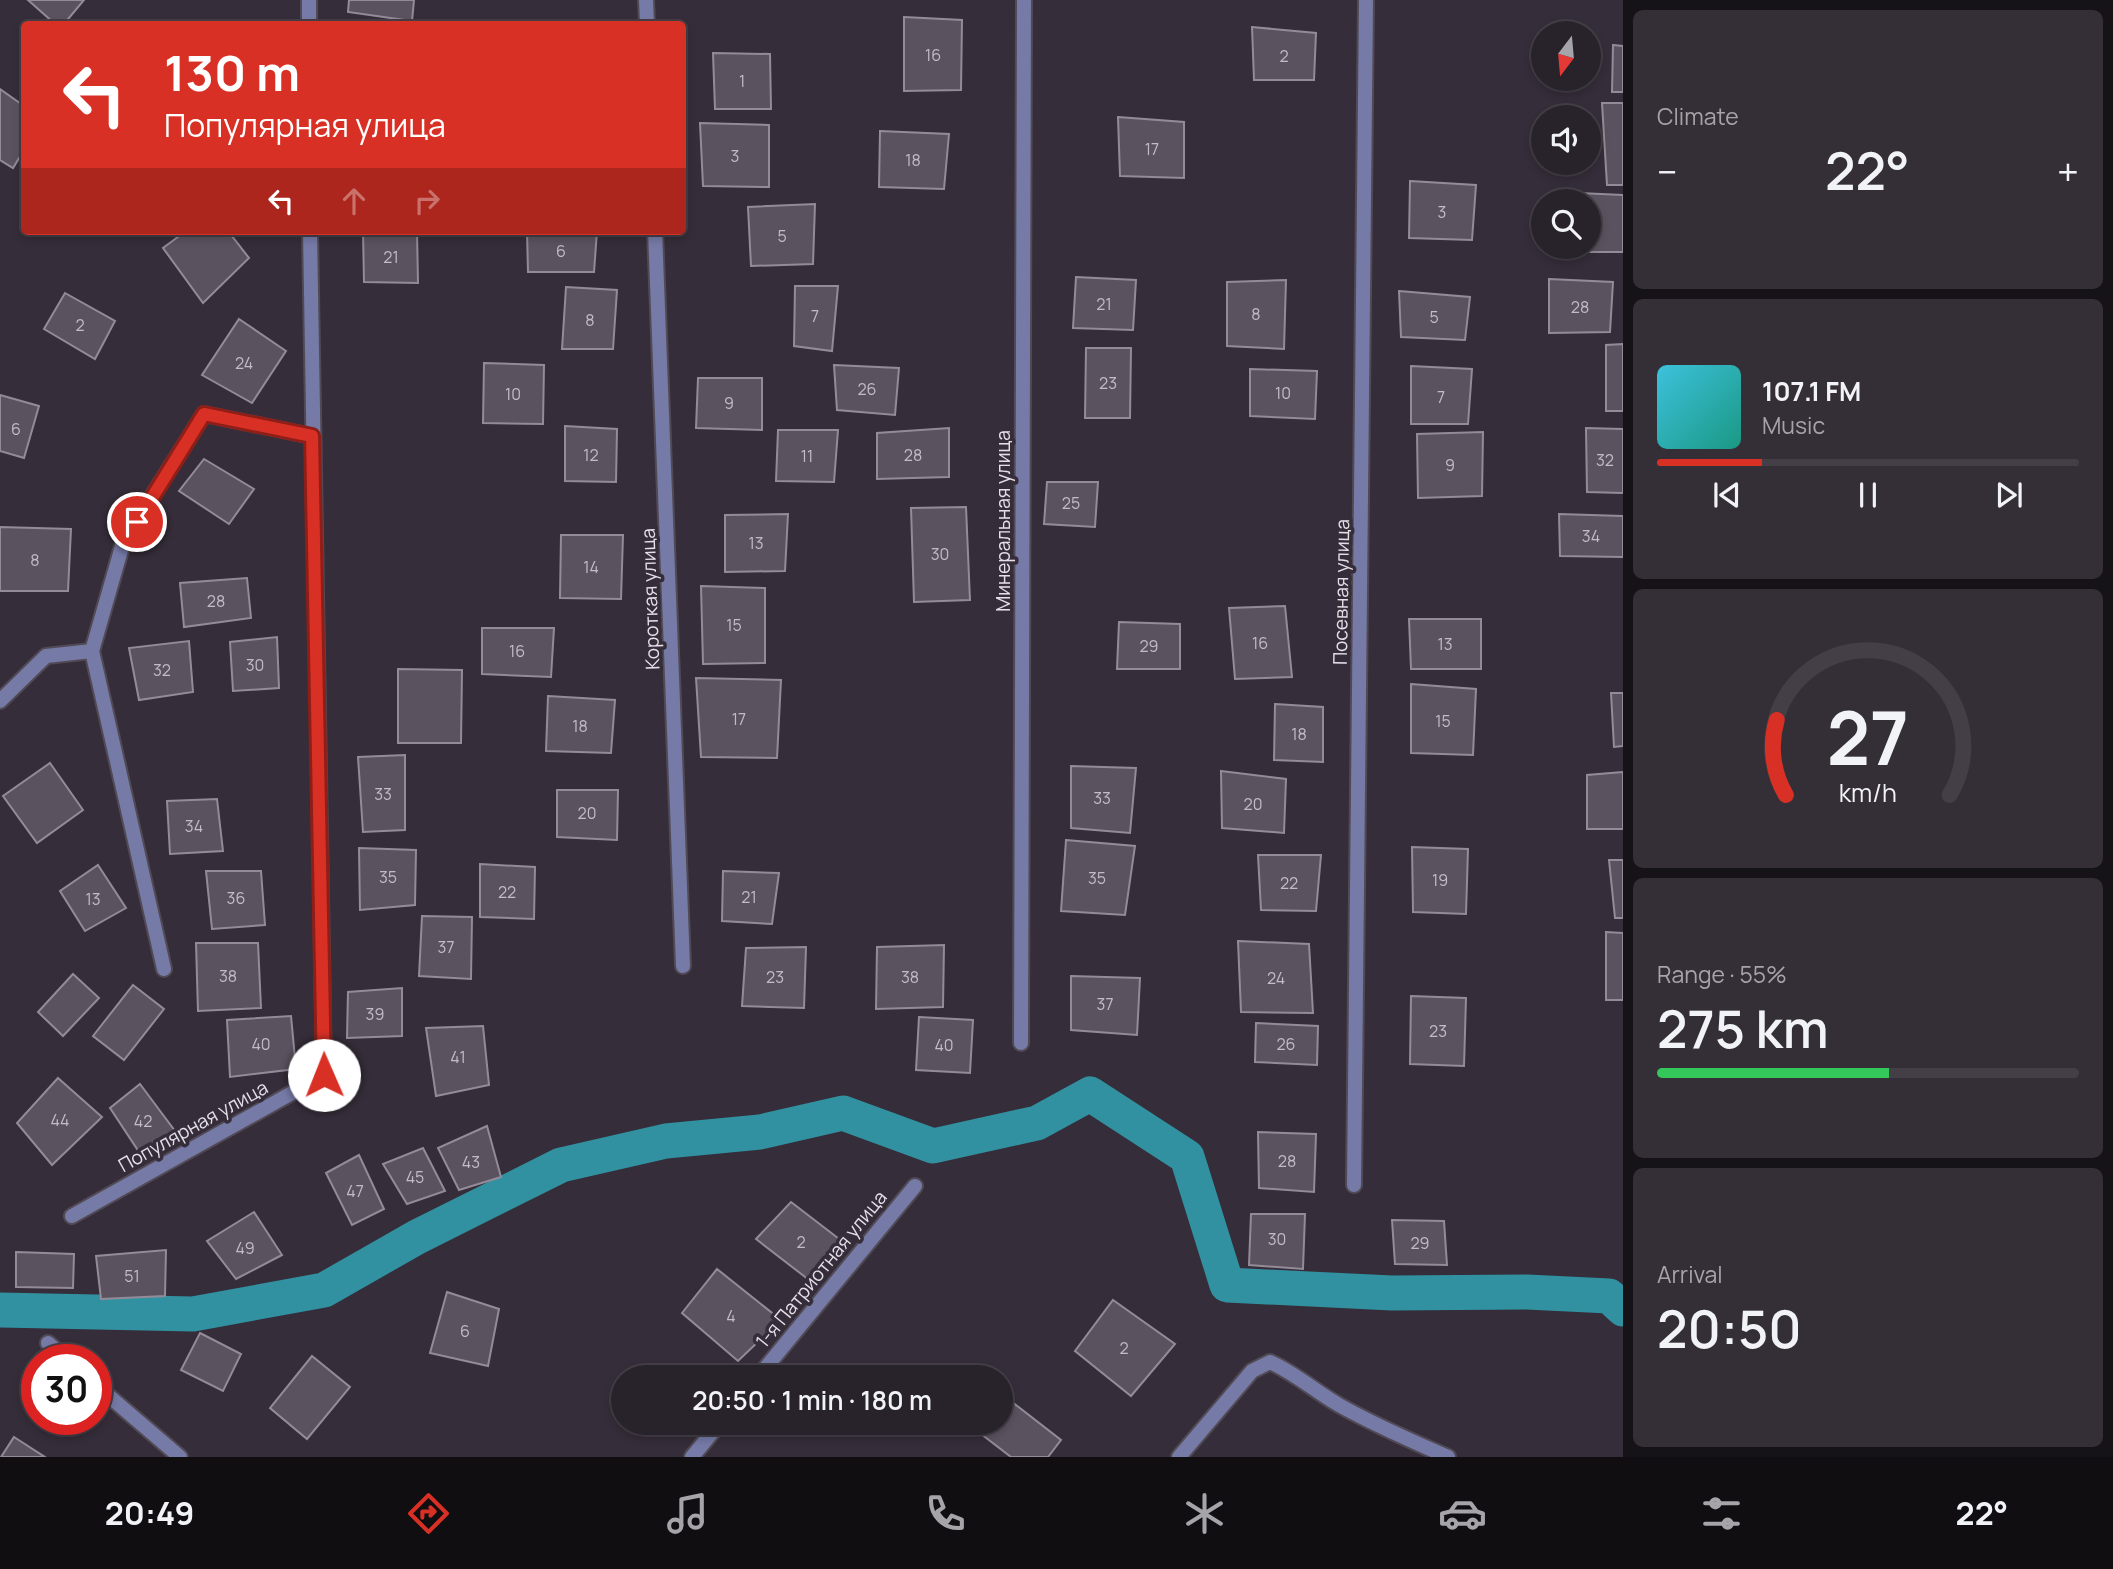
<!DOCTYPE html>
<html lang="en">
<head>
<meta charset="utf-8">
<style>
  :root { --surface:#28222b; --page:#342f37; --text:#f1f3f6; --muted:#a5a4a9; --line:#443f47; --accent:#d93025 }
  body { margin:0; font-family:Manrope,sans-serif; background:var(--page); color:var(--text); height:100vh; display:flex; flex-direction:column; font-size:26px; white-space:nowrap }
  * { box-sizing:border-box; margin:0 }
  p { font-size:23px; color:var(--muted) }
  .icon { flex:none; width:38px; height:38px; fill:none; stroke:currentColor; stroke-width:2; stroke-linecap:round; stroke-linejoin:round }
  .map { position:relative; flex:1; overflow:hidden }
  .panel { display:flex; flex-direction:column; gap:10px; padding:10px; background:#161318; width:490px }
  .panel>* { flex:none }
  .guide { position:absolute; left:21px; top:21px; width:665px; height:214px; border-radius:7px; box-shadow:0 4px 10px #0003,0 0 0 2px var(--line); background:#d93025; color:#fff; overflow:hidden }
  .needle { width:46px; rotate:196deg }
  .buttons { position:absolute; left:1531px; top:21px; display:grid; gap:14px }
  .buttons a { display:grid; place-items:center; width:70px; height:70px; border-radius:50%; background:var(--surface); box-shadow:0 4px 10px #0003,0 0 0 2px var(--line); font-size:35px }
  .speed { position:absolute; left:21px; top:1344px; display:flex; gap:14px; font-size:35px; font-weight:700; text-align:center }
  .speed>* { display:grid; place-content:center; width:91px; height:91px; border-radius:50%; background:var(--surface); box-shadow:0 4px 10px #0003,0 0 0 2px var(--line); line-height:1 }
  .speed .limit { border:10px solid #d22; background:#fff; color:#111 }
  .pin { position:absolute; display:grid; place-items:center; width:60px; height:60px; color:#fff; margin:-30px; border:4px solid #fff; border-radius:50%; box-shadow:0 2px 7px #0007 }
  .me { position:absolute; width:77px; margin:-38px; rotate:359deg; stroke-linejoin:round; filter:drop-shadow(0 0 5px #0008) }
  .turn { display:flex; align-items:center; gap:24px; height:147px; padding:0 28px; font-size:32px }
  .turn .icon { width:91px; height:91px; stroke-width:2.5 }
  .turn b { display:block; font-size:49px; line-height:60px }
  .lanes { display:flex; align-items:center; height:66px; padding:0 28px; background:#0003; justify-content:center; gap:35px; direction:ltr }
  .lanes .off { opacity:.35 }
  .big { font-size:52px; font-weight:600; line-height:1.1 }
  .panel .card { flex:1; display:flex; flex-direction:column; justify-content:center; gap:10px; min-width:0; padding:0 24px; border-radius:10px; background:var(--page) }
  .panel .dial { align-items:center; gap:0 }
  .dial svg { height:182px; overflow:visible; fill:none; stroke:var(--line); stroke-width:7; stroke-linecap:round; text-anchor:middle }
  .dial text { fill:var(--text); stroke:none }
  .song { display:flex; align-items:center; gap:21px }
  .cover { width:84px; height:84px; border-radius:10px; background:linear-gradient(135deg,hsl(190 70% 55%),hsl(170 70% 35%)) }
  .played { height:7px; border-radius:4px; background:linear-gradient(90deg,var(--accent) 25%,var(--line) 25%) }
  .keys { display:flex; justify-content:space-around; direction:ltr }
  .heat { display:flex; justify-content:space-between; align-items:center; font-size:38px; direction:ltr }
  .charge { height:10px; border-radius:5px; background:linear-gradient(90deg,#34c759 55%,var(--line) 0) }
  .trip { position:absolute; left:611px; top:1365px; width:402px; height:70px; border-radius:35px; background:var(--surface); box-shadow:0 4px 10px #0003,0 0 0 2px var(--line); font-weight:600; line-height:70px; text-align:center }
  .dock { display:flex; height:112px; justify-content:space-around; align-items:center; background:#100e11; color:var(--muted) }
  .dock .icon { width:49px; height:49px }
  .dock .active { color:var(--accent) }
  .dock b { font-size:32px; color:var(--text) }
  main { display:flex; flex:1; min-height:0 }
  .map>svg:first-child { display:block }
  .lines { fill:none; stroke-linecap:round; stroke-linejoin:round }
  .canal { stroke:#3191a0; stroke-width:35 }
  .building { fill:#5b525f; stroke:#948b99; stroke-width:2 }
  .street-casing { stroke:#514a55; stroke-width:18 }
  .street { stroke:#757aa7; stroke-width:14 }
  .route-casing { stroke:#8d1f18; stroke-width:18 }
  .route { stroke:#d93025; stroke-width:12 }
  .labels { text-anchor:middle; stroke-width:7; stroke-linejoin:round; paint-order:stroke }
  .number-label { font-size:16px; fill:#c2bcc6 }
  .street-label { font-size:19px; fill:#e5e0e8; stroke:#352d39 }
</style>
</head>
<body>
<main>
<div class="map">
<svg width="1623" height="1457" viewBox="0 0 1623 1457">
  <rect width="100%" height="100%" fill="#352d39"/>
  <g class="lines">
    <path class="canal" d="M 0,1310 L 193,1314 L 324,1290 L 417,1237 L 561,1165 L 666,1141 L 760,1132 L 843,1113 L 933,1146 L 1037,1123 L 1090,1094 L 1187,1157 L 1227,1285 L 1392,1293 L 1527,1292 L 1609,1296 L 1623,1309"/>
  </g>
  <g class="building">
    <path d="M 28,0 L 84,0 L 64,24 L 55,24 Z"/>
    <path d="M 349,0 L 414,0 L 412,21 L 348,12 Z"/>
    <path d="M 904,17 L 962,20 L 961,90 L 904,91 Z"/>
    <path d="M 1252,27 L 1316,33 L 1314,80 L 1254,80 Z"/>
    <path d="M 1613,45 L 1623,46 L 1623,92 L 1612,92 Z"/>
    <path d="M 713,53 L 770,54 L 771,109 L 715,109 Z"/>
    <path d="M 0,89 L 24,106 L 24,150 L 13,168 L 0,160 Z"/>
    <path d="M 1602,103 L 1623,103 L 1623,185 L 1607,185 Z"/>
    <path d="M 1118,117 L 1184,122 L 1184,178 L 1120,176 Z"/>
    <path d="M 700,123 L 769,125 L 769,187 L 703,186 Z"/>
    <path d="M 880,131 L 949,134 L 944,189 L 879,187 Z"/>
    <path d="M 1410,181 L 1476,185 L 1472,240 L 1409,238 Z"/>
    <path d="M 1579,193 L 1623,195 L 1623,252 L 1577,252 L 1577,247 L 1589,247 L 1589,201 L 1579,201 Z"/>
    <path d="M 815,204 L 813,264 L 751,266 L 748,207 Z"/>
    <path d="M 186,231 L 228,231 L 249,258 L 203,303 L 163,248 Z"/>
    <path d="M 363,231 L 417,231 L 418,283 L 364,282 Z"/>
    <path d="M 527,231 L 597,231 L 594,272 L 528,272 Z"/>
    <path d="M 1076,277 L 1136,280 L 1133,330 L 1073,328 Z"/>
    <path d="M 1549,279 L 1613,282 L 1610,332 L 1549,333 Z"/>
    <path d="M 1286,280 L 1284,349 L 1227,346 L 1227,282 Z"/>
    <path d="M 795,286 L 838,286 L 832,351 L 794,346 Z"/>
    <path d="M 566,287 L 617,290 L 613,349 L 562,349 Z"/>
    <path d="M 1399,291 L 1470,297 L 1465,340 L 1401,337 Z"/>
    <path d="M 65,293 L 115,321 L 95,359 L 44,329 Z"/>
    <path d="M 239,319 L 286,351 L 252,403 L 202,375 Z"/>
    <path d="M 1623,344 L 1623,411 L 1606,411 L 1606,345 Z"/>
    <path d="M 1086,348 L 1131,348 L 1130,418 L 1085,418 Z"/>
    <path d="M 484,363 L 544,365 L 543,424 L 483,423 Z"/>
    <path d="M 834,365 L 899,368 L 895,415 L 837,410 Z"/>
    <path d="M 1411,366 L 1472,369 L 1468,424 L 1411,424 Z"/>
    <path d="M 1250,369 L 1317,371 L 1315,419 L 1250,416 Z"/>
    <path d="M 698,378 L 762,378 L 762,430 L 696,428 Z"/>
    <path d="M 0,395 L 39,406 L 24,458 L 0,451 Z"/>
    <path d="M 565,426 L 617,429 L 616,482 L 565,481 Z"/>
    <path d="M 949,428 L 949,477 L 877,479 L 877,433 Z"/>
    <path d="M 1586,428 L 1623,429 L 1623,493 L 1587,492 Z"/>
    <path d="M 778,430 L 838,430 L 834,482 L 776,481 Z"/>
    <path d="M 1483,432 L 1482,496 L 1418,498 L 1417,434 Z"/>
    <path d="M 204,459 L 254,489 L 229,524 L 179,491 Z"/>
    <path d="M 1047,482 L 1098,482 L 1095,527 L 1044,524 Z"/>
    <path d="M 966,507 L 970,600 L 914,602 L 911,508 Z"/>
    <path d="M 788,514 L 785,571 L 725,572 L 725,515 Z"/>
    <path d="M 1559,514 L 1623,516 L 1623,557 L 1560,556 Z"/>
    <path d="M 0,527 L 71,529 L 68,591 L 0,591 Z"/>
    <path d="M 561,535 L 623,535 L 621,599 L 560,598 Z"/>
    <path d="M 247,578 L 251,618 L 184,627 L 180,583 Z"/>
    <path d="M 701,586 L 765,588 L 765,663 L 703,664 Z"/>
    <path d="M 1285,606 L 1292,677 L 1235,679 L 1229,608 Z"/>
    <path d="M 1409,619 L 1481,619 L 1481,669 L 1411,669 Z"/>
    <path d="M 1119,622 L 1180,624 L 1180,669 L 1117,669 Z"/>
    <path d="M 482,628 L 554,628 L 551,677 L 482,674 Z"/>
    <path d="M 277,637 L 279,688 L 233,691 L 230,642 Z"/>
    <path d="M 189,641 L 193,692 L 139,700 L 129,648 Z"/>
    <path d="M 398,669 L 462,670 L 461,743 L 398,743 Z"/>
    <path d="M 696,678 L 781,680 L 777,758 L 701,757 Z"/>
    <path d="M 1411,684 L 1476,689 L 1473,755 L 1411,753 Z"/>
    <path d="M 1611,693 L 1623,693 L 1623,746 L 1614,747 Z"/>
    <path d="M 548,696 L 615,700 L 611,753 L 546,751 Z"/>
    <path d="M 1275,704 L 1323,707 L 1323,762 L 1274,760 Z"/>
    <path d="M 405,755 L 405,830 L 363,832 L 358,757 Z"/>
    <path d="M 50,763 L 83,810 L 37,843 L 3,796 Z"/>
    <path d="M 1071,766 L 1136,768 L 1130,833 L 1071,828 Z"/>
    <path d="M 1221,771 L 1286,779 L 1284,833 L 1222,828 Z"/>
    <path d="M 1623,772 L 1623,829 L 1587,829 L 1587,775 Z"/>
    <path d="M 557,790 L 618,790 L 617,840 L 557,837 Z"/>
    <path d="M 217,799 L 223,851 L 170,854 L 167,801 Z"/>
    <path d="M 1066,840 L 1135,846 L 1125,915 L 1061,911 Z"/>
    <path d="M 1412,847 L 1468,849 L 1466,914 L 1413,912 Z"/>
    <path d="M 359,848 L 416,850 L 415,905 L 360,910 Z"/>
    <path d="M 1258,855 L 1321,855 L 1316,911 L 1261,910 Z"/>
    <path d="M 1609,860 L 1623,860 L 1623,918 L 1615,918 Z"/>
    <path d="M 480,864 L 535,867 L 534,919 L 480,917 Z"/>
    <path d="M 98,865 L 126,908 L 85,931 L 60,891 Z"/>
    <path d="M 206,871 L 261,871 L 265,925 L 212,929 Z"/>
    <path d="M 723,871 L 779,873 L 772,924 L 722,921 Z"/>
    <path d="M 422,916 L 472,917 L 471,979 L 419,976 Z"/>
    <path d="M 1606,932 L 1623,933 L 1623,1000 L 1606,1000 Z"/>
    <path d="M 1238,941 L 1309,944 L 1313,1013 L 1241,1012 Z"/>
    <path d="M 196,943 L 258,943 L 261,1008 L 198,1011 Z"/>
    <path d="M 944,945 L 943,1007 L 876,1009 L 877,947 Z"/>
    <path d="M 806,947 L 804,1008 L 742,1006 L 746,948 Z"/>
    <path d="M 73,974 L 99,998 L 63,1036 L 38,1012 Z"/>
    <path d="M 1071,976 L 1140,978 L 1137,1035 L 1071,1030 Z"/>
    <path d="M 133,985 L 164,1009 L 124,1060 L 93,1036 Z"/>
    <path d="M 402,988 L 402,1036 L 347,1038 L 348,992 Z"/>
    <path d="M 1411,996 L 1466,998 L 1464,1066 L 1410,1064 Z"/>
    <path d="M 291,1016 L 296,1069 L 230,1077 L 227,1020 Z"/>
    <path d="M 919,1017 L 973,1020 L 970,1073 L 916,1070 Z"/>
    <path d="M 1256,1023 L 1318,1026 L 1317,1065 L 1255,1062 Z"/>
    <path d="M 483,1026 L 489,1085 L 436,1096 L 426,1028 Z"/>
    <path d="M 58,1078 L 102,1117 L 52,1165 L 17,1123 Z"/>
    <path d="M 140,1084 L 178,1135 L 143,1158 L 110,1108 Z"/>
    <path d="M 487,1126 L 501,1177 L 459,1190 L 438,1148 Z"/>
    <path d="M 1258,1132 L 1316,1134 L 1314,1192 L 1259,1188 Z"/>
    <path d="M 423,1148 L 445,1191 L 407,1204 L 383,1164 Z"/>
    <path d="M 359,1155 L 384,1209 L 352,1225 L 326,1173 Z"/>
    <path d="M 791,1202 L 847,1245 L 809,1280 L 756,1239 Z"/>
    <path d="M 254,1212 L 282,1255 L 236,1279 L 207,1241 Z"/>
    <path d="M 1251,1214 L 1305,1214 L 1303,1269 L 1249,1265 Z"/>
    <path d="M 1392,1220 L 1444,1221 L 1447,1265 L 1395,1264 Z"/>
    <path d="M 166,1250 L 165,1296 L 101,1299 L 96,1256 Z"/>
    <path d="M 16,1252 L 74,1254 L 73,1288 L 16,1287 Z"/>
    <path d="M 717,1269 L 781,1320 L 738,1361 L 682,1313 Z"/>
    <path d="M 447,1292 L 499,1309 L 488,1366 L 430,1353 Z"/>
    <path d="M 1113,1300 L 1175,1344 L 1131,1396 L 1075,1351 Z"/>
    <path d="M 200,1333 L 241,1354 L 223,1391 L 181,1370 Z"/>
    <path d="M 312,1356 L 350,1387 L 307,1439 L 270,1408 Z"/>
    <path d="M 1003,1395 L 1061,1440 L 1048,1457 L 1011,1457 L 976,1430 L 982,1423 L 1001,1423 Z"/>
    <path d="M 14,1437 L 45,1457 L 1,1457 Z"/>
  </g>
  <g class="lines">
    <g class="street-casing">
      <g id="street">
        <path d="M 309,0 L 309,24"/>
        <path d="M 646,0 L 647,24"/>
        <path d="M 655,231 L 683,966"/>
        <path d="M 0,701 L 46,656 L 92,651"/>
        <path d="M 164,969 L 92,651 L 123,543 L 204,414 L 312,436"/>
        <path d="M 1021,1043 L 1024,0"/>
        <path d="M 1354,1185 L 1366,0"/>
        <path d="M 72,1216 L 324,1075 L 310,231"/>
        <path d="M 48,1343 L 67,1360"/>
        <path d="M 758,1377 L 915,1186"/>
        <path d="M 96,1385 L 180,1457"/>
        <path d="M 692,1457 L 720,1423"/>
        <path d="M 1179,1457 L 1252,1371 L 1270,1362 C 1295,1373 1316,1392 1339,1405 C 1374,1425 1412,1441 1448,1457"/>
      </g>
    </g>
    <use href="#street" class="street"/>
  </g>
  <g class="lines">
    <g class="route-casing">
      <path id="route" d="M 137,522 L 204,414 L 312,436 L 324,1075"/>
    </g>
    <use href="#route" class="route"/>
  </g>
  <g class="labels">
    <g class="number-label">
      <text x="933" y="61">16</text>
      <text x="1284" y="62">2</text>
      <text x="742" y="87">1</text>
      <text x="1152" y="155">17</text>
      <text x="735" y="162">3</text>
      <text x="913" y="166">18</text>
      <text x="1442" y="218">3</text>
      <text x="782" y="242">5</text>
      <text x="561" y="257">6</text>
      <text x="391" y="263">21</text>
      <text x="1104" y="310">21</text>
      <text x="1580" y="313">28</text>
      <text x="1256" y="320">8</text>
      <text x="815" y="322">7</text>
      <text x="1434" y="323">5</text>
      <text x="590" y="326">8</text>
      <text x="80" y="331">2</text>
      <text x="244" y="369">24</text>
      <text x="1108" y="389">23</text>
      <text x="867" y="395">26</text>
      <text x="1283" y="399">10</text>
      <text x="513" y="400">10</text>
      <text x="1441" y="403">7</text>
      <text x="729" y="409">9</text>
      <text x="16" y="435">6</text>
      <text x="591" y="461">12</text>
      <text x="913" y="461">28</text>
      <text x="807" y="462">11</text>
      <text x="1605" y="466">32</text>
      <text x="1450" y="471">9</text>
      <text x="1071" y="509">25</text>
      <text x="1591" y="542">34</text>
      <text x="756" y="549">13</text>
      <text x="940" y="560">30</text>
      <text x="35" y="566">8</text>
      <text x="591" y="573">14</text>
      <text x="216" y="607">28</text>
      <text x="734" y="631">15</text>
      <text x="1260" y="649">16</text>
      <text x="1445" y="650">13</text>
      <text x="1149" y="652">29</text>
      <text x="517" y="657">16</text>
      <text x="255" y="671">30</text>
      <text x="162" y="676">32</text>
      <text x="739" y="725">17</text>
      <text x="1443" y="727">15</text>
      <text x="580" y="732">18</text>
      <text x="1299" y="740">18</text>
      <text x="383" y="800">33</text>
      <text x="1102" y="804">33</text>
      <text x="1253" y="810">20</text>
      <text x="587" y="819">20</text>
      <text x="194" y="832">34</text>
      <text x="388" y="883">35</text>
      <text x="1097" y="884">35</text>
      <text x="1440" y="886">19</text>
      <text x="1289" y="889">22</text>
      <text x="507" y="898">22</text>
      <text x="749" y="903">21</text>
      <text x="236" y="904">36</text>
      <text x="93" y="905">13</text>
      <text x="446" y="953">37</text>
      <text x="228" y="982">38</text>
      <text x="775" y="983">23</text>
      <text x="910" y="983">38</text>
      <text x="1276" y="984">24</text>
      <text x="1105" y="1010">37</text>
      <text x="375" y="1020">39</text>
      <text x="1438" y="1037">23</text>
      <text x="261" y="1050">40</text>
      <text x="1286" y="1050">26</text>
      <text x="944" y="1051">40</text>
      <text x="458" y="1063">41</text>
      <text x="60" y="1126">44</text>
      <text x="143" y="1127">42</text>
      <text x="1287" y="1167">28</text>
      <text x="471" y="1168">43</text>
      <text x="415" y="1183">45</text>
      <text x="355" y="1197">47</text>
      <text x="1277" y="1245">30</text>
      <text x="801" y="1248">2</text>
      <text x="1420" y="1249">29</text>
      <text x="245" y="1254">49</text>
      <text x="132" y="1282">51</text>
      <text x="731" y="1322">4</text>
      <text x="465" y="1337">6</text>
      <text x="1124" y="1354">2</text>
    </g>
    <g class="street-label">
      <text transform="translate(1003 521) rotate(-90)" y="7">Минеральная улица</text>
      <text transform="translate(1341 592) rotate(-89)" y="7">Посевная улица</text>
      <text transform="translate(650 599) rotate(-92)" y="7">Короткая улица</text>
      <text transform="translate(193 1126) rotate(-29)" y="7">Популярная улица</text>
      <text transform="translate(821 1269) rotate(-51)" y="7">1-я Патриотная улица</text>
    </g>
  </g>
</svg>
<div class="buttons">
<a><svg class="needle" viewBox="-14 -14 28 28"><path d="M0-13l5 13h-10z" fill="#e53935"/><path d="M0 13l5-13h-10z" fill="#a5a4a9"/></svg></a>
<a><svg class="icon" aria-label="sound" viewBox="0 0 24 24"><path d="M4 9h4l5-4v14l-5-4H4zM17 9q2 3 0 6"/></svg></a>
<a><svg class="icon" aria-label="search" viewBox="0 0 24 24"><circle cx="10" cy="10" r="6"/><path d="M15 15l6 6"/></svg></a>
</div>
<div class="speed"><div class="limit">30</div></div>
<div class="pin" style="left:137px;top:522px;background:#d93025"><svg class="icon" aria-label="arrive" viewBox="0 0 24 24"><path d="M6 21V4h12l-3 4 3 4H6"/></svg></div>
<svg class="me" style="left:324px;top:1075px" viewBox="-20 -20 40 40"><circle r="19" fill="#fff"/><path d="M0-13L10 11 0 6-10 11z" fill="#d93025"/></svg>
<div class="trip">20:50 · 1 min · 180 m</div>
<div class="guide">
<div class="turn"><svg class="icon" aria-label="left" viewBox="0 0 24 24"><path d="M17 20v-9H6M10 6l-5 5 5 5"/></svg><div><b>130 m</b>Популярная улица</div></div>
<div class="lanes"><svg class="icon" aria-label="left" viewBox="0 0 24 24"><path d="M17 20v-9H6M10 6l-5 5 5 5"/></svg><svg class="icon off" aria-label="ahead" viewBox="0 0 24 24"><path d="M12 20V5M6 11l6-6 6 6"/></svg><svg class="icon off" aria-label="right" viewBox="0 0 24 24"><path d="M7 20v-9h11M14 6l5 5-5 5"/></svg></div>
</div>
</div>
<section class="panel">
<div class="card"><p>Climate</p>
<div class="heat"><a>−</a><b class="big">22°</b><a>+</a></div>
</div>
<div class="card">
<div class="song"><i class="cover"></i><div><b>107.1 FM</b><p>Music</p></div></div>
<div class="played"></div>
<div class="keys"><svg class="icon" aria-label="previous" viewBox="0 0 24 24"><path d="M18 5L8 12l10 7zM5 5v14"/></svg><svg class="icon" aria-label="pause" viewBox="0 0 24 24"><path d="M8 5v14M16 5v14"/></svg><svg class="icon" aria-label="next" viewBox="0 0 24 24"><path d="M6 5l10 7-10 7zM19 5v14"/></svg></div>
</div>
<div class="card dial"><svg viewBox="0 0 100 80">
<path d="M14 69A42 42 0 1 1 86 69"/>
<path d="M14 69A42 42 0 0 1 10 36" stroke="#d93025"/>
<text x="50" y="56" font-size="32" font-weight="700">27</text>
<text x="50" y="72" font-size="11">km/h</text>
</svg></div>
<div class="card"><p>Range · 55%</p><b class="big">275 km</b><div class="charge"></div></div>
<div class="card"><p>Arrival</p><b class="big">20:50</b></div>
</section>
</main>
<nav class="dock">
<b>20:49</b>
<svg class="icon active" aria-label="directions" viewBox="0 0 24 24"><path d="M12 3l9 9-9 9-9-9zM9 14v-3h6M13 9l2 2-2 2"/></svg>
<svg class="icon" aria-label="music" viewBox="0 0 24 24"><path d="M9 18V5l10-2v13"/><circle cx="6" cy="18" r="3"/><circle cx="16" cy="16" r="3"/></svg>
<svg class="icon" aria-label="phone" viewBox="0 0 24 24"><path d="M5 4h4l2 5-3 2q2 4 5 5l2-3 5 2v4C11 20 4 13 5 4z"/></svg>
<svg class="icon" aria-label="climate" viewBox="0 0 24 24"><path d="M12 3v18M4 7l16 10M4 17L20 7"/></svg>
<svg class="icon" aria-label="car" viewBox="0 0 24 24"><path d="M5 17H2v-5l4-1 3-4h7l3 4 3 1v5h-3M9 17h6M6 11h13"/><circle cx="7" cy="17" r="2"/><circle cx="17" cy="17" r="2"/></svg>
<svg class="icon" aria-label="filters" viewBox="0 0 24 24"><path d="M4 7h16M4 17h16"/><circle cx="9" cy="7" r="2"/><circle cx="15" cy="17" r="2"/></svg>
<b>22°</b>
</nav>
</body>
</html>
